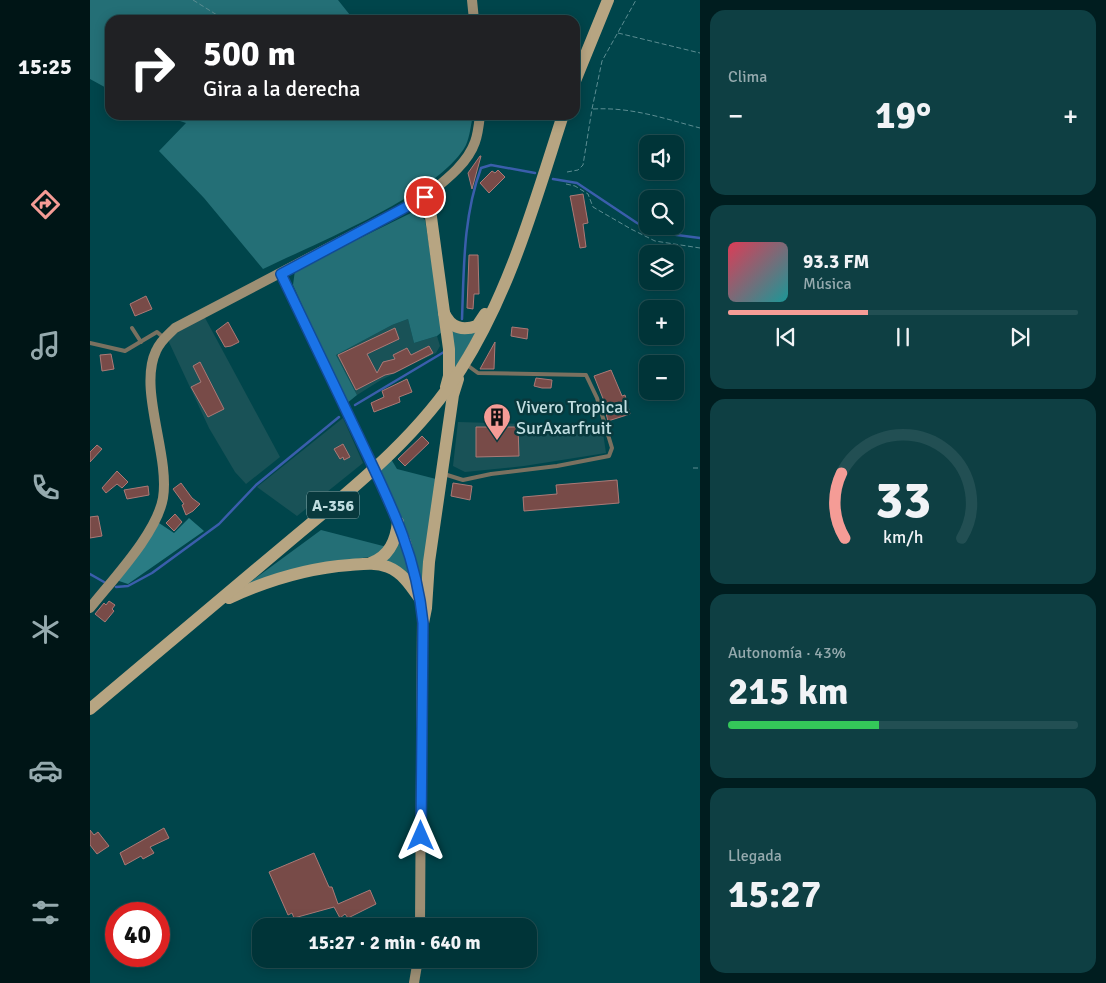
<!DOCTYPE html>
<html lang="es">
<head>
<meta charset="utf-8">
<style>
  :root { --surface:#003438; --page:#0e3f43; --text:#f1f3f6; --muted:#95aaae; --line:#224f53; --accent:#f59c96 }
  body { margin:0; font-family:Signika,sans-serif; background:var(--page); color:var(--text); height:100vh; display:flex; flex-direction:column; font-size:19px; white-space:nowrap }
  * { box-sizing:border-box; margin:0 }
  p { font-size:16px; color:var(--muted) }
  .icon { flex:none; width:28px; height:28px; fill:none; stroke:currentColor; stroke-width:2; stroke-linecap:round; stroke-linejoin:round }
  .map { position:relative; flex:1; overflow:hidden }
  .details { display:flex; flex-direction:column; gap:10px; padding:10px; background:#001d1f; width:406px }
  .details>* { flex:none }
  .hud { position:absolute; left:15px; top:15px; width:475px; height:105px; border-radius:15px; box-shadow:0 2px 12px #0003,0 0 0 1px var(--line); background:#202124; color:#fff; overflow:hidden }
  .tools { position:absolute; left:549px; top:135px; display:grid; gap:10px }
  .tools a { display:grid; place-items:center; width:45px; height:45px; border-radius:10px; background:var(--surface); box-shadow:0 2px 12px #0003,0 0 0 1px var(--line); font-size:25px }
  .speed { position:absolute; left:15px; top:902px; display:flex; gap:10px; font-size:25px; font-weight:700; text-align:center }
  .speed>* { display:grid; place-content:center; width:65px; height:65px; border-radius:50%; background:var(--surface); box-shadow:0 2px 12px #0003,0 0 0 1px var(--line); line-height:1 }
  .speed .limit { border:8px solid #d22; background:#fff; color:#111 }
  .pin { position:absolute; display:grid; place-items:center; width:42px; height:42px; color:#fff; margin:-21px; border:2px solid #fff; border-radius:50%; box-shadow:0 1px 5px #0007 }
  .me { position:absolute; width:55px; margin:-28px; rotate:0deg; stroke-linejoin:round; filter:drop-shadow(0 0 4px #0008) }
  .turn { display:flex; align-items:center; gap:18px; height:105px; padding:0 15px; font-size:22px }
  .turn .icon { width:65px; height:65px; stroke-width:2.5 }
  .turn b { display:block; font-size:35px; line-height:42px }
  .big { font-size:38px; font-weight:700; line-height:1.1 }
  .details .widget { flex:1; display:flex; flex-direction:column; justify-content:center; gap:8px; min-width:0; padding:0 18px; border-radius:15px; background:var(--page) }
  .details .dial { align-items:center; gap:0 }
  .dial svg { height:130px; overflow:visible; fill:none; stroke:var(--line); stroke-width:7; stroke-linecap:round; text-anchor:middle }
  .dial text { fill:var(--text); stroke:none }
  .song { display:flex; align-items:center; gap:15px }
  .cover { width:60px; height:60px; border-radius:8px; background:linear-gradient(135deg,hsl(350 70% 55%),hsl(180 70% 35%)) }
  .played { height:5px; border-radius:2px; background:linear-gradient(90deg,var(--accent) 40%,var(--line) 40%) }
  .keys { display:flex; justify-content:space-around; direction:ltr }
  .heat { display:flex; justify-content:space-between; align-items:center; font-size:28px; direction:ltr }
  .charge { height:8px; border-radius:4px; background:linear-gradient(90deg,#34c759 43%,var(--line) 0) }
  .trip { position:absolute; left:162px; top:918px; width:285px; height:50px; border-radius:15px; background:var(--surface); box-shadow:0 2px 12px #0003,0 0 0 1px var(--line); font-weight:700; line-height:50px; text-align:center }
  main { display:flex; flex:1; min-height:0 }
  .tab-bar { display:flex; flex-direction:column; width:90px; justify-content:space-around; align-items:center; background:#001516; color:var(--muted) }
  .tab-bar .icon { width:35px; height:35px }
  .tab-bar .active { color:var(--accent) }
  .tab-bar b { font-size:22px; color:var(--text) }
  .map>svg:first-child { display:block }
  .built { fill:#195257 }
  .green { fill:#246f76 }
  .forest { fill:#2a7c84 }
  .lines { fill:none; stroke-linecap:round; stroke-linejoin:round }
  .stream { stroke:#3a5eac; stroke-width:2.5 }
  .building { fill:#784b48; stroke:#ab7a77 }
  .path { stroke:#5c8d92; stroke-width:1; stroke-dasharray:5 2.5; stroke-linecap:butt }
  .lane { stroke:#7a7160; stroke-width:4 }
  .secondary { stroke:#9d8f74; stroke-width:10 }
  .primary { stroke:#b7a582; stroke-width:12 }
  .secondary-bridge { stroke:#9d8f74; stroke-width:10 }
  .route-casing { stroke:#114b97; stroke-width:12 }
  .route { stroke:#1a73e8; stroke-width:9 }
  .labels { text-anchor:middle; stroke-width:5; stroke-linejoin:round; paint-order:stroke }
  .shield { fill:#08393d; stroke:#89acaf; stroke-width:1 }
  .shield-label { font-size:16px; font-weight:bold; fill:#c0dde0 }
  .poi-label { font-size:18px; fill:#c0dde0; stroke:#08393d; text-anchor:start }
</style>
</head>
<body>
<main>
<nav class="tab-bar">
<b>15:25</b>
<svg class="icon active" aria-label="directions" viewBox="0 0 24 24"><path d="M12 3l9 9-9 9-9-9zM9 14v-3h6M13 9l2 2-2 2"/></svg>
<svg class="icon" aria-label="music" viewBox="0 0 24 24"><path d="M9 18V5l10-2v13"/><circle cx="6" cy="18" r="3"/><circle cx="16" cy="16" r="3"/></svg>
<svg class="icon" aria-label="phone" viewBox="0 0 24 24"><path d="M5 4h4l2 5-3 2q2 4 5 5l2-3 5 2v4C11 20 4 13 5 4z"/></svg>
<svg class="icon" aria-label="climate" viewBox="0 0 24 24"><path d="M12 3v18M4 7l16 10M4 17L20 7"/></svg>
<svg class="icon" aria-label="car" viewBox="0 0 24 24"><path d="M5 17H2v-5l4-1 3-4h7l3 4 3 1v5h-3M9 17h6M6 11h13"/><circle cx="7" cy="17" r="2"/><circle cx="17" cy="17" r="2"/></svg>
<svg class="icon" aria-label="filters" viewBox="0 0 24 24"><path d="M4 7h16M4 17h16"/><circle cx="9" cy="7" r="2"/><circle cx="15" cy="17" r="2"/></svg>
</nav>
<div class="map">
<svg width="610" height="983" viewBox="0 0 610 983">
  <rect width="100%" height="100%" fill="#00454b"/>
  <g class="built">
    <path d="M 114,316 L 190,457 L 156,484 L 145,472 L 119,428 L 78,340 L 88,331 Z"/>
    <path d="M 318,319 L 324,343 L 347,336 L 350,346 L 346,353 L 291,380 L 267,395 L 246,355 L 302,325 Z"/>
    <path d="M 253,418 L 273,463 L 207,516 L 167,487 Z"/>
    <path d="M 368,422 L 512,426 L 516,453 L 434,466 L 375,472 L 363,466 Z"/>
  </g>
  <g class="green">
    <path d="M 0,0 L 248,0 L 264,20 L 20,20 L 20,90 L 0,79 Z"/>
    <path d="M 72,115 L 383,115 C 381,124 380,136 376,145 C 350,194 224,244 173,269 L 114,198 L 69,151 L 96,123 Z"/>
    <path d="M 325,211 L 335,220 L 353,331 L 347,336 L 324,343 L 318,319 L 302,325 L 246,355 L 267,395 L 256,404 L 203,285 L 205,270 Z"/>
    <path d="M 358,329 C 369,334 375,335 386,332 L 362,374 Z"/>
    <path d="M 301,459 L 307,469 L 346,479 L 334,594 L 289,471 Z"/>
    <path d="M 231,530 L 297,547 L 285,556 L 208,568 L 152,588 Z"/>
    <path d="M 310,535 L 324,583 L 290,561 Z"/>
  </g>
  <path class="forest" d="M 99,518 L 114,531 L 38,584 L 26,580 L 69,523 L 84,533 Z"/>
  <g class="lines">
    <g class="stream">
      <path d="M 463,179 L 487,183 L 547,223 L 564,232 L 610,238"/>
      <path d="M 372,319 C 374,268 373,217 391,168 L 401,165 L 445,173"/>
      <path d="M 265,405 L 354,352"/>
      <path d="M 0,574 L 14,582"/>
      <path d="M 26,587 L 38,586 L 62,573 L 129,524 L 166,485 L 249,417"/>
    </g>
  </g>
  <g class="building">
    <path d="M 390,156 L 391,156 L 382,189 L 378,173 Z"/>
    <path d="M 408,170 L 415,177 L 399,193 L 390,183 L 402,171 L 405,173 Z"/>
    <path d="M 493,194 L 498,223 L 493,224 L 496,247 L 490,248 L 480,196 Z"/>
    <path d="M 379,255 L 388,255 L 389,294 L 384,294 L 383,309 L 377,308 Z"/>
    <path d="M 56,296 L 62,309 L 45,316 L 40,304 Z"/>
    <path d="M 138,322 L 149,342 L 141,346 L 135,347 L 126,331 Z"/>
    <path d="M 422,327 L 438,329 L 437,339 L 421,336 Z"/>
    <path d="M 305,328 L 309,339 L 277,354 L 287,373 L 293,362 L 305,359 L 303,355 L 317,348 L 321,355 L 339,346 L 343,353 L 304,373 L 295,375 L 266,390 L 248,355 Z"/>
    <path d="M 405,342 L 404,369 L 390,369 Z"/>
    <path d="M 21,354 L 24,369 L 12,371 L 10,355 Z"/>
    <path d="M 110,362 L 134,409 L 118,417 L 101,387 L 111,382 L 103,366 Z"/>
    <path d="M 521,370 L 532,396 L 535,395 L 540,414 L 518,421 L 513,402 L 514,401 L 504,376 Z"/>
    <path d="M 446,378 L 462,380 L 461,388 L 452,388 L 444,386 Z"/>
    <path d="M 317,379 L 322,392 L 309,397 L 310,402 L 284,412 L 281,403 L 294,397 L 292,391 Z"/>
    <path d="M 386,427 L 428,427 L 429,456 L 386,457 Z"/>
    <path d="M 332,436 L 339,443 L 315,466 L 308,459 Z"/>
    <path d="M 253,444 L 260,457 L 254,460 L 253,457 L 250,459 L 244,449 Z"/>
    <path d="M 7,445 L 12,449 L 0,462 L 0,452 Z"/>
    <path d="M 27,471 L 38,482 L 32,488 L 27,484 L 16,493 L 12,488 Z"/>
    <path d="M 527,480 L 529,503 L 434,511 L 433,497 L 467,494 L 466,485 Z"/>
    <path d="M 91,483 L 102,498 L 110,504 L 103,511 L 96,515 L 92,505 L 94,504 L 83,489 Z"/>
    <path d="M 363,483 L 382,486 L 380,500 L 361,496 Z"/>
    <path d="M 58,486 L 59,495 L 37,499 L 34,490 Z"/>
    <path d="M 85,514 L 92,522 L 84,531 L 76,523 Z"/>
    <path d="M 8,516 L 12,536 L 0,538 L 0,517 Z"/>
    <path d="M 19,601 L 25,605 L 22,609 L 24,611 L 15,622 L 5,614 L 14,603 L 16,605 Z"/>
    <path d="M 74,828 L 79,838 L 60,847 L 64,853 L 53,859 L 51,856 L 35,865 L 30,853 Z"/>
    <path d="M 0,830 L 4,835 L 8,832 L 19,846 L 7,854 L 0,845 Z"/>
    <path d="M 224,853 L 239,887 L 242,887 L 248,904 L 280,890 L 286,904 L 258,918 L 255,914 L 250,918 L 244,907 L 204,918 L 202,913 L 198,915 L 179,872 Z"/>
  </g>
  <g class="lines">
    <g class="path">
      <path d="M 103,0 L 135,20"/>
      <path d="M 528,33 L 610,53"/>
      <path d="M 503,109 C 542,107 572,118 610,128"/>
      <path d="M 477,172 L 488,170 L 493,165 L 502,109 L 512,61 L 546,0"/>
      <path d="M 476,184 L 485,186 L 498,194 L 503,207 L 541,229 L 565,241 L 610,248"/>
      <path d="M 603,468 L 610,468"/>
    </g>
    <g class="lane">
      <path d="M 42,328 L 51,342"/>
      <path d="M 0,343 L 35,351 L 67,332 L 74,338"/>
      <path d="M 354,474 L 373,480 L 401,474 L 467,466 L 519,456 L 522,448 L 507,398 L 496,375 L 388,373 L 377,365"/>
    </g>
    <g class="secondary">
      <path d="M 382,0 L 384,20"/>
      <path d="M 191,274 L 276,452"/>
      <path d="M 292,487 L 316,542 L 330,596"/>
      <path d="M 0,608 C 23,579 67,533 73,498 C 80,455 48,389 66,351 C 70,341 78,335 85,328 L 335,197 C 353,182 377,165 385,142 C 388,134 389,124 390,115"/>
      <path d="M 330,926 L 332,616"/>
      <path d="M 324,983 L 328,959"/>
    </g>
    <g class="primary">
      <path d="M 485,81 L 518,0"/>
      <path d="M 335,197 L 341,217 L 359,349 L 359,376 L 356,387"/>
      <path d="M 354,313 C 361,328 372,331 387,326 L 395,314"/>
      <path d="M 281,563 C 300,556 306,540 308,522"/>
      <path d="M 139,598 C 178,580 218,568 260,565 C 273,564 285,562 298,567 C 313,573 321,586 330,599"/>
      <path d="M 333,623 L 336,608 L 339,562 L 363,395 L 368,379"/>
      <path d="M 0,709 C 67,653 134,597 201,540 C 263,488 327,438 371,369 C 420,292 445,201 473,115"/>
    </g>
    <path class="secondary-bridge" d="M 276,452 L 292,487"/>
  </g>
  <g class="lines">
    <g class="route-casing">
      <path id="route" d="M 331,836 L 333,623 C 326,551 298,499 268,435 C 242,381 216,327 191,274 L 335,197"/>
    </g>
    <use href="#route" class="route"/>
  </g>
  <defs>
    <g id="building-pin" transform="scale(1.4375)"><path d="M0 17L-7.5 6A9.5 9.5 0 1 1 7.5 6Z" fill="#f59c96" stroke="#08393d"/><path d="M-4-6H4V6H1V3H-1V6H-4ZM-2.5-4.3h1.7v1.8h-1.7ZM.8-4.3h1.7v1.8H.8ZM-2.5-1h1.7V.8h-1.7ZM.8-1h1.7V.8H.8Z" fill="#111"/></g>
  </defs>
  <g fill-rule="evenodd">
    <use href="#building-pin" x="407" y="417"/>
  </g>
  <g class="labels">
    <rect class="shield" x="217" y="491.5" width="52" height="27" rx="4"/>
    <g class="shield-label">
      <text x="243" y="511">A-356</text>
    </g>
    <g class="poi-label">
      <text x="426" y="413">Vivero Tropical<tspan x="426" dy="21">SurAxarfruit</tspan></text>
    </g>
  </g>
</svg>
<div class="tools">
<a><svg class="icon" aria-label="sound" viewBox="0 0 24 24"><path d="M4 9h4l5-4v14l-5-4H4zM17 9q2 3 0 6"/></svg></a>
<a><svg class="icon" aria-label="search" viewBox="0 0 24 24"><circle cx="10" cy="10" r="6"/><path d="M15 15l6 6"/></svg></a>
<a><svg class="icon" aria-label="layers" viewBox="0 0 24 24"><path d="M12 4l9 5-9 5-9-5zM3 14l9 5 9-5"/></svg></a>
<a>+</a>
<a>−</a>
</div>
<div class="speed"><div class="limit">40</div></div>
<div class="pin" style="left:335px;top:197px;background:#d93025"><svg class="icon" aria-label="arrive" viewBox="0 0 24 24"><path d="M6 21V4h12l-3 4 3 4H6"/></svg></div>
<svg class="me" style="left:331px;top:836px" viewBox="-20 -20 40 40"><path d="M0-17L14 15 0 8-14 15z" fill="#1a73e8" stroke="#fff" stroke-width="4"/></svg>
<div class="trip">15:27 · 2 min · 640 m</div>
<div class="hud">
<div class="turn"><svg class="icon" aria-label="right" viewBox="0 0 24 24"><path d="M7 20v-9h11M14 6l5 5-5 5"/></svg><div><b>500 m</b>Gira a la derecha</div></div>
</div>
</div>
<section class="details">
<div class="widget"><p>Clima</p>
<div class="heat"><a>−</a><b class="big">19°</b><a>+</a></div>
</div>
<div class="widget">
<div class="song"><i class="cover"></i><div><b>93.3 FM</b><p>Música</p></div></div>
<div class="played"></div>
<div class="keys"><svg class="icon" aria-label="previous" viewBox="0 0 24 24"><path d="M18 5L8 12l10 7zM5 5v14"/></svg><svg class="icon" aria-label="pause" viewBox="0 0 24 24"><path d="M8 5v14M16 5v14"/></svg><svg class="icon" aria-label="next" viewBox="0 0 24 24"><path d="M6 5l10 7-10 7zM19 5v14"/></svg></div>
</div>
<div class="widget dial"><svg viewBox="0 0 100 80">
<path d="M14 69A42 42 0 1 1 86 69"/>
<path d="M14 69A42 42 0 0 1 12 29" stroke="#f59c96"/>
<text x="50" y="56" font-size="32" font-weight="700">33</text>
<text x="50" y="72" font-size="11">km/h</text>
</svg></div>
<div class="widget"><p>Autonomía · 43%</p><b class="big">215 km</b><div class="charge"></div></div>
<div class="widget"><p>Llegada</p><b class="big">15:27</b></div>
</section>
</main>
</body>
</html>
